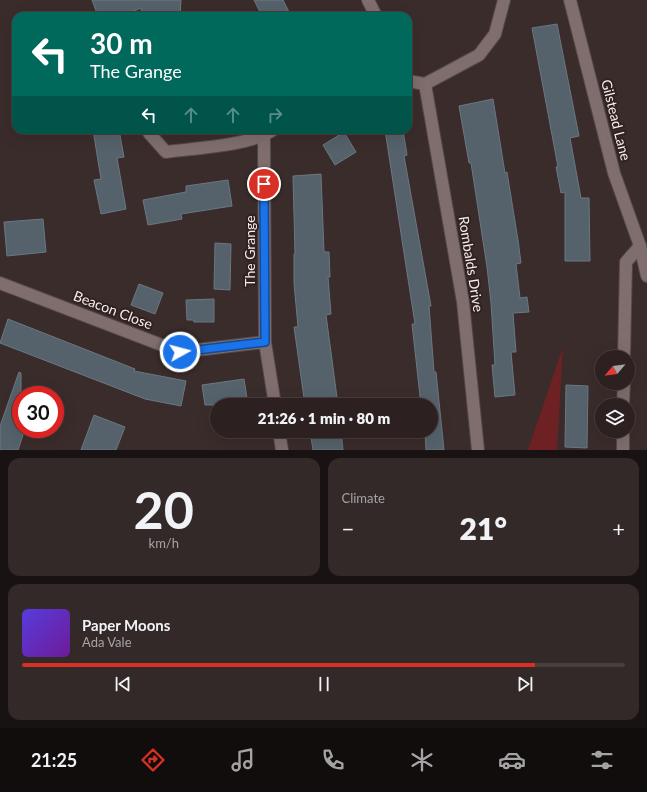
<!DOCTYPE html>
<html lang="en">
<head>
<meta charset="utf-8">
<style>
  :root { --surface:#2c2120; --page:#342929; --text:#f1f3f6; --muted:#a6a3a5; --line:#483e3e; --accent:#d93025 }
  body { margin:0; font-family:Lato,sans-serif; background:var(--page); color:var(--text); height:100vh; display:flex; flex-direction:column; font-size:15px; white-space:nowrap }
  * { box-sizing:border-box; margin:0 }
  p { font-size:13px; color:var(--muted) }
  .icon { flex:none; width:22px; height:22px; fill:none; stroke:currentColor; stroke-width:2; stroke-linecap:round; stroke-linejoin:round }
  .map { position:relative; height:450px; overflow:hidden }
  .details { display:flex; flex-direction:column; gap:8px; padding:8px; background:#181212; flex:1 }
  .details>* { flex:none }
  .hud { position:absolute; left:12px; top:12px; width:400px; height:122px; border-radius:12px; box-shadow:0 4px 16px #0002,0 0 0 1px var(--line); background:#00695c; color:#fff; overflow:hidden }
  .needle { width:26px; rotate:241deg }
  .fabs { position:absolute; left:595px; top:350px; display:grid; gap:8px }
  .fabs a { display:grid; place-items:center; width:40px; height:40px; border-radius:50%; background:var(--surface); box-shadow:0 4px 16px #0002,0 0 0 1px var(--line); font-size:20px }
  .speed { position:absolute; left:12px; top:386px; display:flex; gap:8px; font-size:20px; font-weight:700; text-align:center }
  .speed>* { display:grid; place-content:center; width:52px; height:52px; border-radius:50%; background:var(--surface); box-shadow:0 4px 16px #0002,0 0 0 1px var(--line); line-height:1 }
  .speed .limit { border:6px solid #d22; background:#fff; color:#111 }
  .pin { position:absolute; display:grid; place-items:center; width:34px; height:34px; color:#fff; margin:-17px; border:2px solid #fff; border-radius:50%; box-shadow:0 1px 4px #0007 }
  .me { position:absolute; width:44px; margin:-22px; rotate:83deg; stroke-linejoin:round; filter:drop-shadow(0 0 3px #0008) }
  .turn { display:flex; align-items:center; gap:14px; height:84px; padding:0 12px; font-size:18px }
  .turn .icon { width:52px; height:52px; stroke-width:2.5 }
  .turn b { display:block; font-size:28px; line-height:34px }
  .lanes { display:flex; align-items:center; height:38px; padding:0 12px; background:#0003; justify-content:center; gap:20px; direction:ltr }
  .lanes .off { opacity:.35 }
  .big { font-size:30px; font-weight:800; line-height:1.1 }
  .details .tile { flex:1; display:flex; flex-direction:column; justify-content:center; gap:6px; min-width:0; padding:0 14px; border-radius:12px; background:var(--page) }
  .details .dial { align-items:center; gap:0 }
  .dial b { font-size:52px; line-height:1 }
  .song { display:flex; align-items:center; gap:12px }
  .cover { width:48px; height:48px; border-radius:6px; background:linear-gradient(135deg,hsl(250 70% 55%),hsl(280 70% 35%)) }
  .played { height:4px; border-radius:2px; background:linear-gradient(90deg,var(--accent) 85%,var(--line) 85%) }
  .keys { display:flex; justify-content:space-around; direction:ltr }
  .heat { display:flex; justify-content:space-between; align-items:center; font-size:22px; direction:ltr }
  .details .tiles { flex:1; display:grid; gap:8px; grid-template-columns:1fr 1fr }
  .tile:last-child { grid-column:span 2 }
  .trip { position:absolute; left:210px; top:398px; width:228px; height:40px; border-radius:20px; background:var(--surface); box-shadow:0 4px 16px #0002,0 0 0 1px var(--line); font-weight:800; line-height:40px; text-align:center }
  .menu { display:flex; height:64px; justify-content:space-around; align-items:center; background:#120d0d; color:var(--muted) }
  .menu .icon { width:28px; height:28px }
  .menu .current { color:var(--accent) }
  .menu b { font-size:18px; color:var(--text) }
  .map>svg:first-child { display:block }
  .green { fill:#6e2123 }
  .building { fill:#56626b; stroke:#6b7781 }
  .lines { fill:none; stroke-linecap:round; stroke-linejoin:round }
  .minor-casing { stroke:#554848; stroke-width:14 }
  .tertiary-casing { stroke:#554848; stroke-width:14 }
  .minor { stroke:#7f6e6d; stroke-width:12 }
  .tertiary { stroke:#7f6e6d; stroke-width:12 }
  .route-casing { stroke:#114b97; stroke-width:10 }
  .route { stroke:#1a73e8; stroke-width:7 }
  .labels { text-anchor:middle; stroke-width:4; stroke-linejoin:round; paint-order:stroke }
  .street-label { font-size:14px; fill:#f8eeee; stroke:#302221 }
</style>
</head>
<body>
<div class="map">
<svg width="647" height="450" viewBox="0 0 647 450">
  <rect width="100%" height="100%" fill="#3a2c2b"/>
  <path class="green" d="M 563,347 L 557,450 L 528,450 Z"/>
  <g class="building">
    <path d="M 92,0 L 181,0 L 180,16 L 142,16 L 141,8 L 122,16 L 98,16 Z"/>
    <path d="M 254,0 L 283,0 L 291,16 L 262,16 Z"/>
    <path d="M 557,24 L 579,136 L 570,138 L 581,198 L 589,198 L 590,261 L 565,261 L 565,192 L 561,193 L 556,167 L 558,167 L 532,28 Z"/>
    <path d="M 493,99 L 505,173 L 507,172 L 518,240 L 521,263 L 516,264 L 520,298 L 527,297 L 529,312 L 513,313 L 516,352 L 511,352 L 515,395 L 495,397 L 492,365 L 495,365 L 491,303 L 487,267 L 471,163 L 469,163 L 459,106 Z"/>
    <path d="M 93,130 L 119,130 L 124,157 L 117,158 L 126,209 L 101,214 L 94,180 L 101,179 Z"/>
    <path d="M 385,130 L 403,130 L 407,155 L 404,156 L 431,306 L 429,306 L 434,372 L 436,372 L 444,450 L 426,450 L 425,431 L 431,431 L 431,405 L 421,405 L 412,324 L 415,324 Z"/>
    <path d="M 344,132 L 356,152 L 335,165 L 323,145 Z"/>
    <path d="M 321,174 L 324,252 L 329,252 L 330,277 L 328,277 L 331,314 L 326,315 L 338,405 L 305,405 L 294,327 L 298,327 L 294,283 L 294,254 L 295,254 L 293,176 Z"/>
    <path d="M 228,180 L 232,206 L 181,214 L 182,219 L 148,225 L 143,200 L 186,192 L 186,186 Z"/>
    <path d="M 43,219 L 46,252 L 7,256 L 4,222 Z"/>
    <path d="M 215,243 L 231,244 L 230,290 L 214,289 Z"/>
    <path d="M 139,284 L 163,293 L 155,314 L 131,305 Z"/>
    <path d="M 214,299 L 214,322 L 194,322 L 193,320 L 187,320 L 186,300 Z"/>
    <path d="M 8,319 L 135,369 L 134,371 L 186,381 L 181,406 L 145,399 L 0,343 Z"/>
    <path d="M 19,372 L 21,373 L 21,429 L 25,429 L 18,450 L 0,450 L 0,426 Z"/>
    <path d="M 244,379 L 248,405 L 205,405 L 202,385 Z"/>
    <path d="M 566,385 L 588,386 L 587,448 L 565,447 Z"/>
    <path d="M 94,415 L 125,427 L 116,450 L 81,450 Z"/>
    <path d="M 310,431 L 341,431 L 343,450 L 313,450 Z"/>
  </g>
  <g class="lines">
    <g class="minor-casing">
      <g id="minor">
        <path d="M 368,0 L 376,16"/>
        <path d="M 408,81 L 425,84 L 479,55 L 495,34 L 504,0"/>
        <path d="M 425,84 L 463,302 L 478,450"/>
        <path d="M 149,130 L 149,133 L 166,152 C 196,148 249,146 273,130"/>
        <path d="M 264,136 L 265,342 L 275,405"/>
        <path d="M 0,283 L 180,352 L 265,342"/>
        <path d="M 624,357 L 626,262 L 640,246"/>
        <path d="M 623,405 L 624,383"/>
        <path d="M 279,431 L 282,450"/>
        <path d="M 623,450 L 623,431"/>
      </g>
    </g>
    <g class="tertiary-casing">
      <path id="tertiary" d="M 570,0 L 614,173 L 640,246 L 647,276"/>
    </g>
    <use href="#minor" class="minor"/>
    <use href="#tertiary" class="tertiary"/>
  </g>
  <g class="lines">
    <g class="route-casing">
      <path id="route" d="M 180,352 L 265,342 L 264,184"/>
    </g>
    <use href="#route" class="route"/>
  </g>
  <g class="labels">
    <g class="street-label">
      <text transform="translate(616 120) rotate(76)" y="5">Gilstead Lane</text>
      <text transform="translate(250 251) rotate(-90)" y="5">The Grange</text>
      <text transform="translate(471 264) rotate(81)" y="5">Rombalds Drive</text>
      <text transform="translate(113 310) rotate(21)" y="5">Beacon Close</text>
    </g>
  </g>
</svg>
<div class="fabs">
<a><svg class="needle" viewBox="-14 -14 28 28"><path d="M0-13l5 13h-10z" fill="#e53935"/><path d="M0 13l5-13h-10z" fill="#a6a3a5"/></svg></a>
<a><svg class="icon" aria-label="layers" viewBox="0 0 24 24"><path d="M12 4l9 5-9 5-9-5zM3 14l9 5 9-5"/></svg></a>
</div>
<div class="speed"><div class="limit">30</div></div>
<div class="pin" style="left:264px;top:184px;background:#d93025"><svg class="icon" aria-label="arrive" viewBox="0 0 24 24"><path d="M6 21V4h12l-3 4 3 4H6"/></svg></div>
<svg class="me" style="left:180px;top:352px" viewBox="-20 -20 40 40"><circle r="17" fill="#1a73e8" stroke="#fff" stroke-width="3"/><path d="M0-11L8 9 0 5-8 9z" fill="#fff"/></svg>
<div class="trip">21:26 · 1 min · 80 m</div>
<div class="hud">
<div class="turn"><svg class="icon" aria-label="left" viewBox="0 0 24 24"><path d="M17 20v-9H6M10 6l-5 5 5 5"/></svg><div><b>30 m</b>The Grange</div></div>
<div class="lanes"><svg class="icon" aria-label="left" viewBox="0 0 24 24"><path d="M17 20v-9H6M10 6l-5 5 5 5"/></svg><svg class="icon off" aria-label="ahead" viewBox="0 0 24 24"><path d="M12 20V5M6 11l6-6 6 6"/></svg><svg class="icon off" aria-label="ahead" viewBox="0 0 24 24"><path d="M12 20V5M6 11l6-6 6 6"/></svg><svg class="icon off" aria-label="right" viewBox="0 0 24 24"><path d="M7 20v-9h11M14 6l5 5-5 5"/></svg></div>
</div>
</div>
<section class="details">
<div class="tiles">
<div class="tile dial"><b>20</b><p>km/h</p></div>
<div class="tile"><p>Climate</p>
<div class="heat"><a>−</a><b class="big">21°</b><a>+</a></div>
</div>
<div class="tile">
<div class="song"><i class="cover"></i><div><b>Paper Moons</b><p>Ada Vale</p></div></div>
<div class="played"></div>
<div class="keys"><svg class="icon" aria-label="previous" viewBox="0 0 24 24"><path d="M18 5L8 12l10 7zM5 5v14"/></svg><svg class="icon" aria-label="pause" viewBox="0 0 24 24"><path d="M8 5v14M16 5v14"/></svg><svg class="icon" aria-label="next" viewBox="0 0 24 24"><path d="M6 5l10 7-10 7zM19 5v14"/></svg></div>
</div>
</div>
</section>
<nav class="menu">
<b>21:25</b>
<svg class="icon current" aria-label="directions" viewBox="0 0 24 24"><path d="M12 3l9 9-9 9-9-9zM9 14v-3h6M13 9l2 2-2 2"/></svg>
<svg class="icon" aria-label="music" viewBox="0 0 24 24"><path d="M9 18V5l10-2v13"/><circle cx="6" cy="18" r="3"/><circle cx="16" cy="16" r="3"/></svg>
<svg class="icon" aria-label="phone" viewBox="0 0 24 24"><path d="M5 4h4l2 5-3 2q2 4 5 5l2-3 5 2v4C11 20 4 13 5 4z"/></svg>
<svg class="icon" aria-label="climate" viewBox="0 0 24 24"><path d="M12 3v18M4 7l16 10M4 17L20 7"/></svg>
<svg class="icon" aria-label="car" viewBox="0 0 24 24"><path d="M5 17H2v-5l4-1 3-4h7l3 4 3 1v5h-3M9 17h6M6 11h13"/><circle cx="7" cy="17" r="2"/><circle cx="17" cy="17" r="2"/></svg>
<svg class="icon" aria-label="filters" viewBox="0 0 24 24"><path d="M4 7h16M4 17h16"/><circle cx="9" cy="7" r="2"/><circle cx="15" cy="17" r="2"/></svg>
</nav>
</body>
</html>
